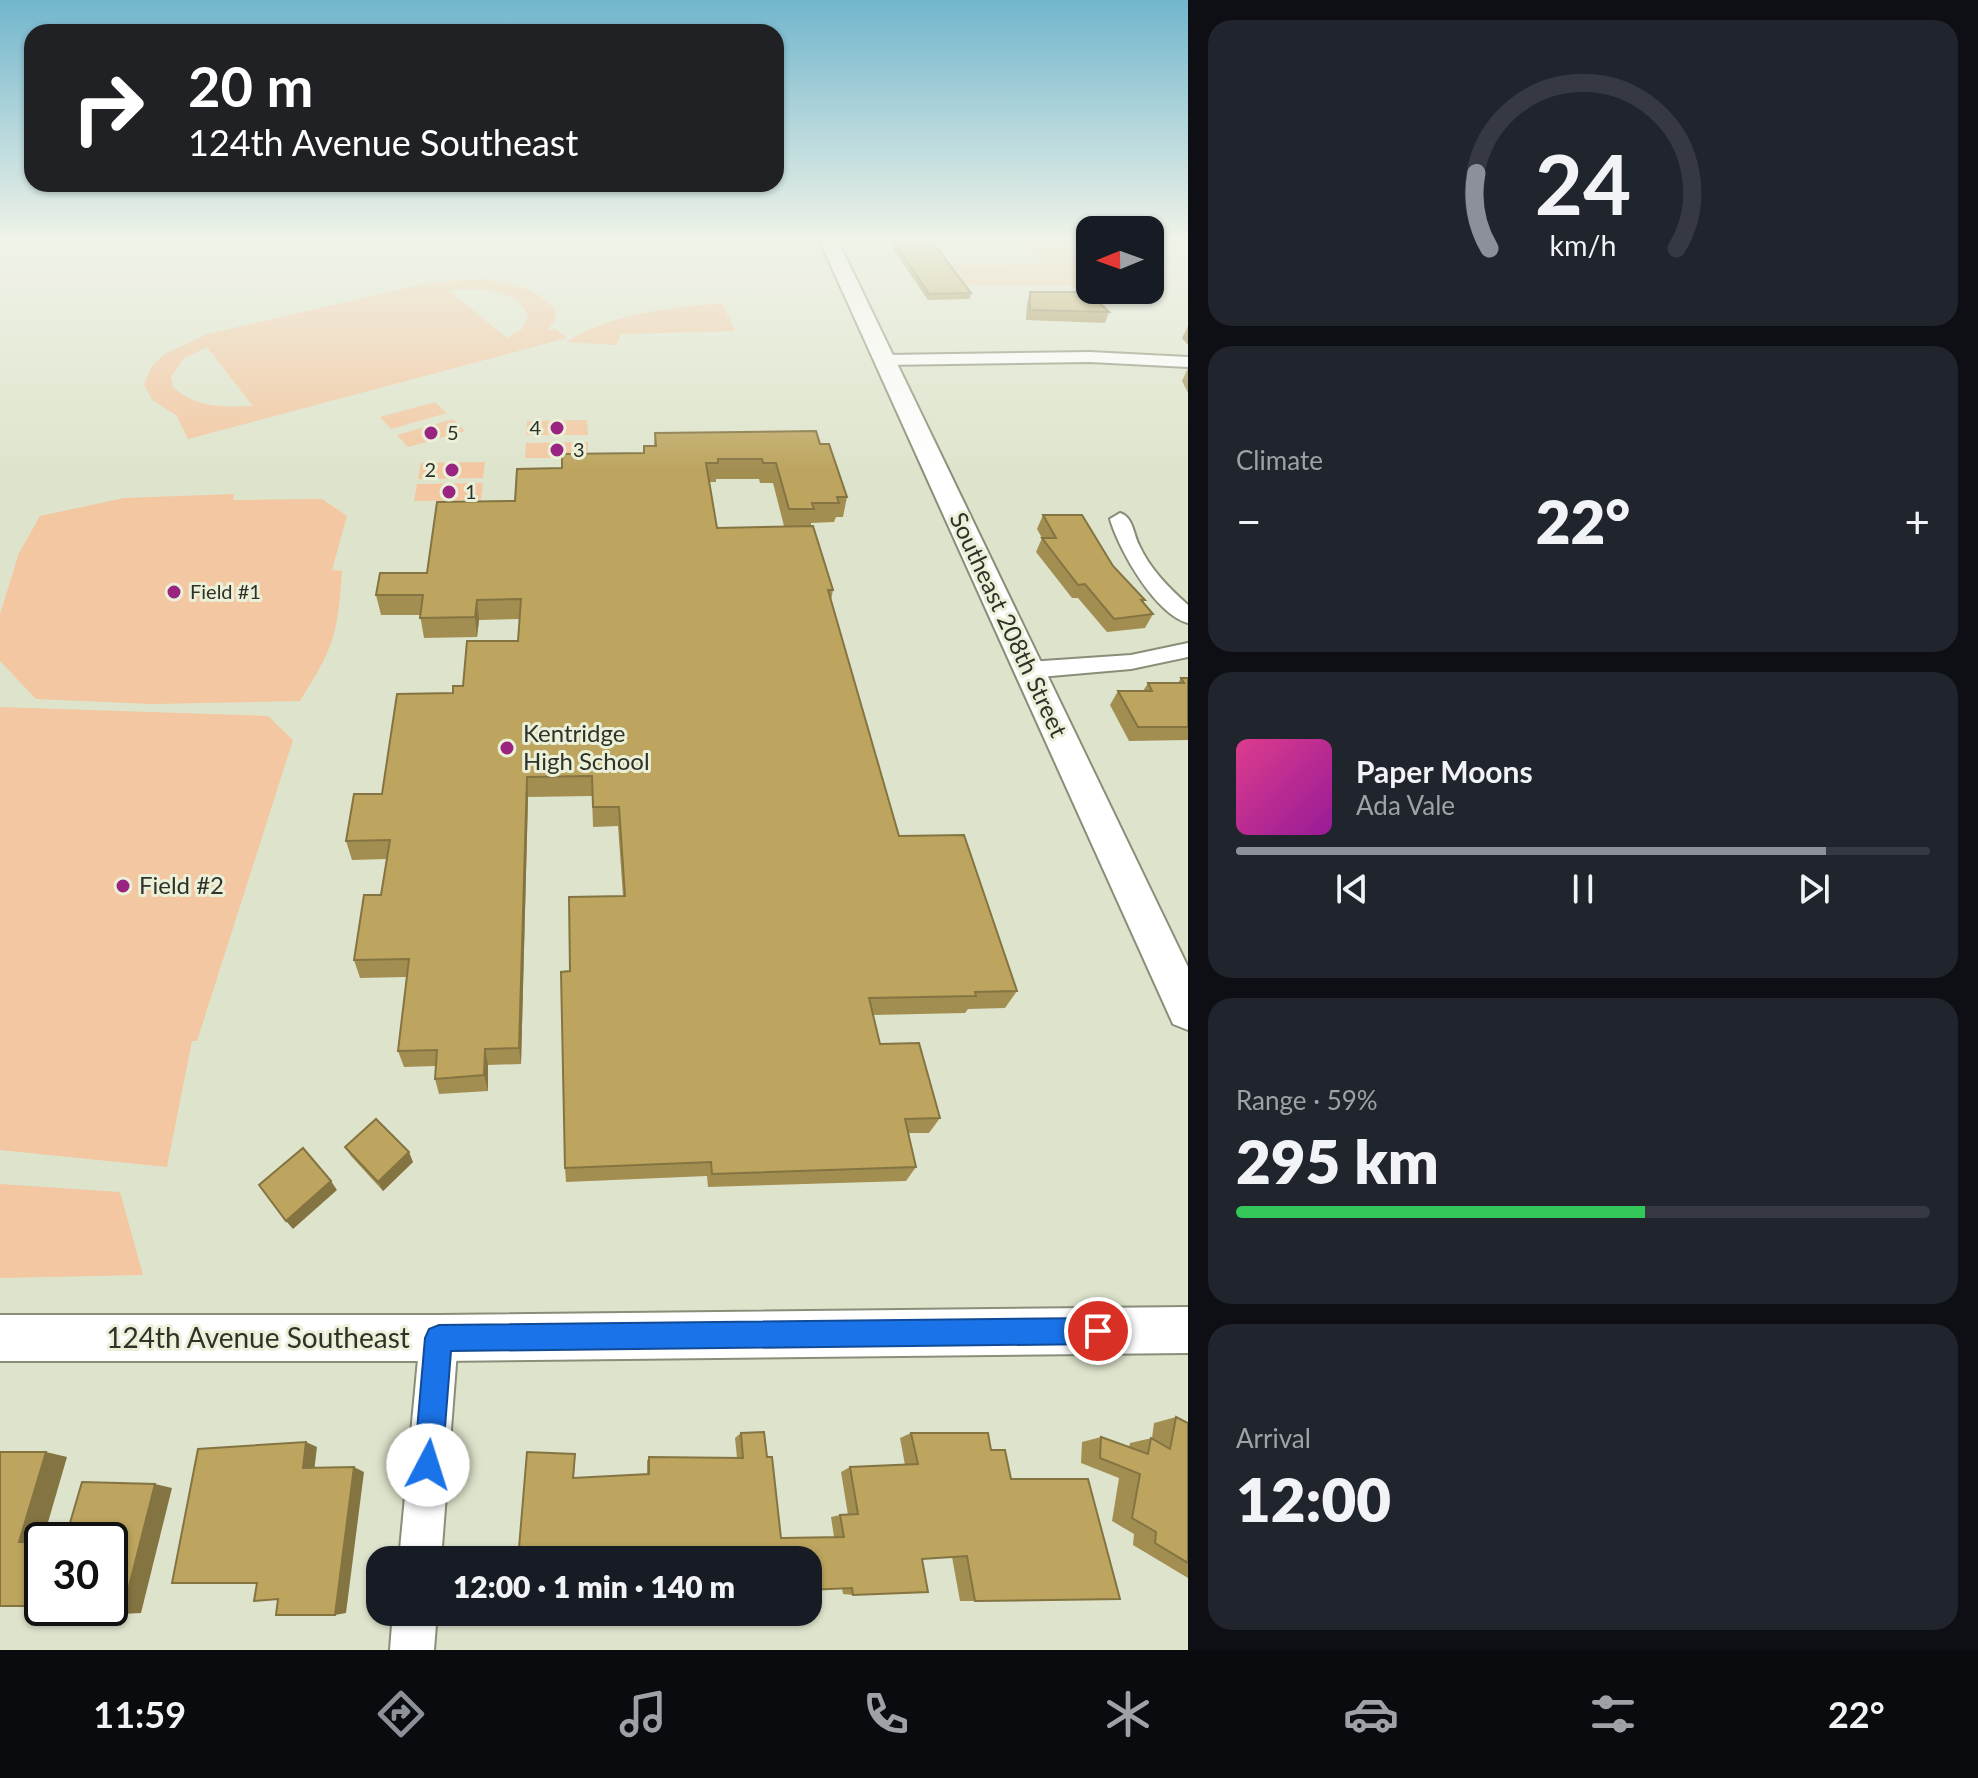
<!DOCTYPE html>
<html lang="en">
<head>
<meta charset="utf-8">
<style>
  :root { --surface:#171b24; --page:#20242c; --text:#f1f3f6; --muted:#9ea1a6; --line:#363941; --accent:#8c9099 }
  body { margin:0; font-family:Lato,sans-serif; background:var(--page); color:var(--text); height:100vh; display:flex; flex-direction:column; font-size:30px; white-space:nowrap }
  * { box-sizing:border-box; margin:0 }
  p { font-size:26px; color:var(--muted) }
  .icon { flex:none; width:44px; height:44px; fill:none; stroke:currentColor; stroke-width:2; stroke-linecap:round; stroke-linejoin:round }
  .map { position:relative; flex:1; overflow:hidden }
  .panel { display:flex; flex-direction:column; gap:20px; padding:20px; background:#0d0f14; width:790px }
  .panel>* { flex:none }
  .banner { position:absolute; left:24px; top:24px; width:760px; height:168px; border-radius:24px; box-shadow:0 2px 6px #0004; background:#202124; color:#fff; overflow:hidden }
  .needle { width:52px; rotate:269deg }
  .fabs { position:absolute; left:1076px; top:216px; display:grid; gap:16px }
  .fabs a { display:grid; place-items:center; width:88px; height:88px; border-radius:16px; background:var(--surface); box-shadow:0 2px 6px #0004; font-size:40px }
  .speed { position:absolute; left:24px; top:1522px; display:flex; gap:16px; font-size:40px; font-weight:700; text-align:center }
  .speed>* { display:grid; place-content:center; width:104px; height:104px; border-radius:50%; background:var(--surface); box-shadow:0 2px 6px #0004; line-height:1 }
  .speed .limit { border:4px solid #111; border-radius:12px; background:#fff; color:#111 }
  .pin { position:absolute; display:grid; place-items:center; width:68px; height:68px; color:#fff; margin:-34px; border:4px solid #fff; border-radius:50%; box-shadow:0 2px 8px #0007 }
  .me { position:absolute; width:88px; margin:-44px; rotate:5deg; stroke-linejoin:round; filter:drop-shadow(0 0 6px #0008) }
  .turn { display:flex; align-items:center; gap:28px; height:168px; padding:0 32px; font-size:36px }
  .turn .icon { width:104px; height:104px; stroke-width:2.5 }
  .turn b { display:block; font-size:56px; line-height:68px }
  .big { font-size:60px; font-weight:800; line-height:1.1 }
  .panel .tile { flex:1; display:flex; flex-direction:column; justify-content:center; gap:12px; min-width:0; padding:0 28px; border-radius:24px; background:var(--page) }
  .panel .dial { align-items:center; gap:0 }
  .dial svg { height:208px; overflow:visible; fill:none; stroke:var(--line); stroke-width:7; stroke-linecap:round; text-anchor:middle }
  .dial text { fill:var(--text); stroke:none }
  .song { display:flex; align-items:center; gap:24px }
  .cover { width:96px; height:96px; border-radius:12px; background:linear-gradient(135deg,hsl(330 70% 55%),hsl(300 70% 35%)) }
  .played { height:8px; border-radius:4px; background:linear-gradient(90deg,var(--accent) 85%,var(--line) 85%) }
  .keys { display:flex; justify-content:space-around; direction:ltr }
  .heat { display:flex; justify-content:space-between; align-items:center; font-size:44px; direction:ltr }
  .charge { height:12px; border-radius:6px; background:linear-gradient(90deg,#34c759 59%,var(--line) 0) }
  .trip { position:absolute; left:366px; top:1546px; width:456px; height:80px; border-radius:24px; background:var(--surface); box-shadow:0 2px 6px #0004; font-weight:800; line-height:80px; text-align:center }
  .dock { display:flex; height:128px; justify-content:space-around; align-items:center; background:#090b0e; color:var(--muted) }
  .dock .icon { width:56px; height:56px }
  .dock .current { color:var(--accent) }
  .dock b { font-size:36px; color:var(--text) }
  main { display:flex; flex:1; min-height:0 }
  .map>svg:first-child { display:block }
  .green { fill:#f2c7a1; fill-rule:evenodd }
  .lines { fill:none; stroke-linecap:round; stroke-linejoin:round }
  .minor-casing { stroke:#888e77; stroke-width:4 }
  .tertiary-casing { stroke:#888e77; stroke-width:4 }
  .secondary-casing { stroke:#888e77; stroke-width:4 }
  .minor { fill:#fff; fill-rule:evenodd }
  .tertiary { fill:#fff; fill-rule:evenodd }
  .secondary { fill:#fff; fill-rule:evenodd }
  .wall { fill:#a38e52; fill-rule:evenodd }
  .shaded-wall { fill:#847442 }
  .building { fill:#bda55f; stroke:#847442; stroke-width:2 }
  .route { fill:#1a73e8; stroke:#114b97; stroke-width:2 }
  .poi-dot { fill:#992581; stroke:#ebf1d9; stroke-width:3 }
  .labels { text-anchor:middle; stroke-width:6; stroke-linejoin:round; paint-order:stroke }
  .far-poi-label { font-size:20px; fill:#303229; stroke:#ebf1d9; text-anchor:start }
  .street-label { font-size:24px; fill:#303229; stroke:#ebf1d9 }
  .poi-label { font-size:24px; fill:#303229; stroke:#ebf1d9; text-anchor:start }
  .near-street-label { font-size:28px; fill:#303229; stroke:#ebf1d9 }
</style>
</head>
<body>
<main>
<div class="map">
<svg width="1188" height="1650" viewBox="0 0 1188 1650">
  <rect width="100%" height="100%" fill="#dee4cc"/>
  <g class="green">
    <path d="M 1090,239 L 1090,285 L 927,285 L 922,265 L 1041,264 L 1029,241 Z"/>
    <path d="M 485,279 C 513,283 535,288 555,309 L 555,320 L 548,330 L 556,329 L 567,338 L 188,439 L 176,415 L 152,400 L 144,384 L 152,366 L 165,354 L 207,334 L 432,282 ZM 480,289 C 500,292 520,295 528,317 L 522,329 L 507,338 L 448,290 ZM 207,347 L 252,405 L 252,406 C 222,407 196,408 173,387 L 171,377 L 183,359 Z"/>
    <path d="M 722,303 L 735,331 L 621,334 L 616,345 L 566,342 C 613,313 668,308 722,303 Z"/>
    <path d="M 435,402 L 447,413 L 391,429 L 380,417 Z"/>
    <path d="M 453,419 L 465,431 L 408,447 L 397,435 Z"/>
    <path d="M 587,420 L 588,435 L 526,435 L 527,421 Z"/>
    <path d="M 588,442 L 588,458 L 525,458 L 526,443 Z"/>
    <path d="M 485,462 L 483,478 L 418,479 L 421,463 Z"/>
    <path d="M 483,483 L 481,500 L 414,501 L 417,484 Z"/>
    <path d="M 234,494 L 233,500 L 322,499 L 347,516 L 332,570 L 342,571 C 338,633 334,648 300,701 L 152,704 L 36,699 L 0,661 L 0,614 L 19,553 L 40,516 L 124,498 Z"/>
    <path d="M 0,707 L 268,716 L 293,740 L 197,1041 L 192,1041 L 167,1167 L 0,1150 Z"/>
    <path d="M 0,1184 L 120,1192 L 143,1275 L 0,1278 Z"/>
  </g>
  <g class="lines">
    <g class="minor-casing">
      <g id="minor">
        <path d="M 1090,352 L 1188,357 L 1188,367 L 1090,362 L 885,365 L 877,360 L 885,355 Z"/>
        <path d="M 1120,513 C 1133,517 1133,533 1139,545 C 1150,569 1168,587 1188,605 L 1188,623 C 1155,614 1119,550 1110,519 Z"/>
        <path d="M 1188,643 L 1188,657 L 1131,669 L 1028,678 L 1020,675 L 1017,670 L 1020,665 L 1028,662 L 1131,655 Z"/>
        <path d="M 439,1319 L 452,1325 L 458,1338 L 441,1560 L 399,1560 L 420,1338 L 426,1325 Z"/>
        <path d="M 393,1612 L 437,1612 L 434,1650 L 390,1650 Z"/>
      </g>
    </g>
    <g class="tertiary-casing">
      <path id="tertiary" d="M 1188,1307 L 1188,1353 L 439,1361 L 0,1361 L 0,1315 L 439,1315 Z"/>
    </g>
    <g class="secondary-casing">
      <path id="secondary" d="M 819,239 L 837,239 L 1188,967 L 1188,1030 L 1173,1024 Z"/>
    </g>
    <use href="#minor" class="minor"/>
    <use href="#tertiary" class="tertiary"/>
    <use href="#secondary" class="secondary"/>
  </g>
  <g class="wall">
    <path d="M 100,239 L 165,239 L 136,245 L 102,244 Z"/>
    <path d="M 895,243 L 971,293 L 970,299 L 928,300 L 893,249 Z"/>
    <path d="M 1030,292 L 1109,312 L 1105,323 L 1026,320 L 1027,303 Z"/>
    <path d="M 1188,326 L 1188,345 L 1182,338 Z"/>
    <path d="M 1188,368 L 1188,393 L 1182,381 Z"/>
    <path d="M 655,433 L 820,444 L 847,497 L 843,517 L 836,517 L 834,522 L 811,523 L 811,526 L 833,590 L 831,600 L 899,836 L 1017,991 L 1005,1008 L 968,1009 L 965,1013 L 873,1015 L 880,1044 L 940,1118 L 929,1133 L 908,1133 L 916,1167 L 906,1181 L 708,1187 L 707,1176 L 566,1182 L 565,1168 L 570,971 L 623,896 L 618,826 L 593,827 L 592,796 L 528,797 L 521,1064 L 488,1065 L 488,1091 L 439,1094 L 435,1079 L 436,1066 L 404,1067 L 398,1051 L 407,977 L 360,978 L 354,960 L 381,895 L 387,859 L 352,860 L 346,841 L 382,794 L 453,693 L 518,641 L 520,619 L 479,620 L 477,637 L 424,638 L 420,615 L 381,615 L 376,595 L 427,573 L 515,501 L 562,468 L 643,453 L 644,446 L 654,446 ZM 716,479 L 759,479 L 760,483 L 773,483 L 784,526 L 717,528 L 709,482 L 716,482 Z"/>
    <path d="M 1043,515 L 1113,566 L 1145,600 L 1143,602 L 1153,614 L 1145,628 L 1107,632 L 1078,598 L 1072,598 L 1036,552 L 1042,538 L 1037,529 Z"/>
    <path d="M 1181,678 L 1188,678 L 1188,740 L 1129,741 L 1110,705 L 1118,691 L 1143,691 L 1148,683 L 1178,683 Z"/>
    <path d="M 345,1147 L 413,1162 L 383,1191 L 351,1156 Z"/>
    <path d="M 1176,1417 L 1188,1423 L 1188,1578 L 1133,1545 L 1134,1534 L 1112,1521 L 1119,1478 L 1081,1463 L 1082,1442 L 1101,1437 L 1129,1447 L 1130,1443 L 1152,1438 L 1154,1423 Z"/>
    <path d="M 741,1433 L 767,1457 L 781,1538 L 834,1537 L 831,1517 L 840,1515 L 848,1515 L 841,1472 L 850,1467 L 905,1465 L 900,1438 L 911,1433 L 988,1433 L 975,1601 L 960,1601 L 952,1557 L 922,1559 L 853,1595 L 843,1594 L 842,1588 L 518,1560 L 575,1454 L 574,1478 L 647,1474 L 647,1461 L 649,1457 L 737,1458 L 735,1438 Z"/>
  </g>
  <g class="shaded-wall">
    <path d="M 134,239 L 165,239 L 136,245 Z"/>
    <path d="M 477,600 L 479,620 L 477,637 L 475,617 Z"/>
    <path d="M 527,777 L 528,797 L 521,1064 L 519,1048 Z"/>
    <path d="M 485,1049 L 488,1065 L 488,1091 L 484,1075 Z"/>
    <path d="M 409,1152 L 413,1162 L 383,1191 L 378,1182 Z"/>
    <path d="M 331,1181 L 337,1190 L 293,1229 L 286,1221 Z"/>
    <path d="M 306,1442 L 317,1447 L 314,1472 L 303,1468 Z"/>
    <path d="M 46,1452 L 67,1457 L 42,1543 L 19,1542 Z"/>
    <path d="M 354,1467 L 364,1472 L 346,1613 L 335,1615 Z"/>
    <path d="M 155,1484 L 172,1488 L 141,1613 L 122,1614 Z"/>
  </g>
  <g class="building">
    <path d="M 895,243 L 934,244 L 971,293 L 929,294 Z"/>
    <path d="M 1030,292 L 1088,292 L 1109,312 L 1030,310 Z"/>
    <path d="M 816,431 L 820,444 L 829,444 L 847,497 L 837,497 L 839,503 L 812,503 L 814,509 L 789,509 L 776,463 L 763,463 L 762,459 L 718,459 L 718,463 L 706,463 L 717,528 L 813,526 L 833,590 L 828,590 L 899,836 L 964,835 L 1017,991 L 975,992 L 976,996 L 869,998 L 880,1044 L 919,1043 L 940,1118 L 905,1119 L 916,1167 L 712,1174 L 711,1162 L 565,1168 L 561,972 L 570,971 L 569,897 L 625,896 L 619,807 L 593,807 L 592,776 L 527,777 L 519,1048 L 485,1049 L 484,1075 L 435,1079 L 437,1050 L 398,1051 L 409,959 L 354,960 L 364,895 L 381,895 L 390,840 L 346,841 L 354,794 L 382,794 L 397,694 L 453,693 L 453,686 L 463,686 L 467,641 L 518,641 L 521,599 L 477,600 L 475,617 L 420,618 L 423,595 L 376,595 L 380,573 L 427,573 L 437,502 L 515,501 L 517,469 L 562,468 L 562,454 L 644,453 L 644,446 L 656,446 L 655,433 Z"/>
    <path d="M 1043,515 L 1082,515 L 1113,566 L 1145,600 L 1141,600 L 1153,614 L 1114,619 L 1085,584 L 1078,585 L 1042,538 L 1056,538 Z"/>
    <path d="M 1181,678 L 1188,678 L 1188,727 L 1138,727 L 1118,691 L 1152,691 L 1148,683 L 1184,683 Z"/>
    <path d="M 376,1119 L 409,1152 L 378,1182 L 345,1147 Z"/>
    <path d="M 303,1148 L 331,1181 L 286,1221 L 259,1185 Z"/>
    <path d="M 1176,1417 L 1188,1423 L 1188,1563 L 1155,1543 L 1156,1532 L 1132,1518 L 1140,1474 L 1100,1458 L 1101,1437 L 1148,1454 L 1151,1438 L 1170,1449 Z"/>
    <path d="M 764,1432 L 767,1457 L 772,1457 L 781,1538 L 844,1537 L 840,1515 L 858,1514 L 850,1467 L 918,1464 L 911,1433 L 988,1433 L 991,1450 L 1005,1450 L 1011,1479 L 1088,1479 L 1120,1599 L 975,1601 L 967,1556 L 922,1559 L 928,1592 L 853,1595 L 852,1588 L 808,1590 L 808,1560 L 518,1560 L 527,1452 L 575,1454 L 573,1478 L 649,1474 L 649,1457 L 743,1458 L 741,1433 Z"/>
    <path d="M 306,1442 L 303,1468 L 354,1467 L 335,1615 L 276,1615 L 278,1599 L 254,1601 L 257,1583 L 172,1583 L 198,1449 Z"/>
    <path d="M 0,1452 L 46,1452 L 19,1542 L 42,1542 L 42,1606 L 0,1606 Z"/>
    <path d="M 82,1482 L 155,1484 L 122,1614 L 44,1609 L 44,1608 L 110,1608 L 110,1540 L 65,1540 Z"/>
  </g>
  <linearGradient id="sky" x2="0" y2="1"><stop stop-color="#71b6cd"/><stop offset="0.51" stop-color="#f0f3e8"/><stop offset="1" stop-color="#f0f3e8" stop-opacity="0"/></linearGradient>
  <rect width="1188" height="470" fill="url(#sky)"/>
  <path class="route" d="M 1098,1318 L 1108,1321 L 1111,1331 L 1108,1340 L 1098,1344 L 451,1351 L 442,1465 L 438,1475 L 428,1479 L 418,1475 L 414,1465 L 425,1338 L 429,1329 L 439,1325 Z"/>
  <g class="poi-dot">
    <circle cx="557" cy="428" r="8"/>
    <circle cx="431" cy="433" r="8"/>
    <circle cx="557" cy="450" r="8"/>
    <circle cx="452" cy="470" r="8"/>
    <circle cx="449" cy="492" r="8"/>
    <circle cx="174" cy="592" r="8"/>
    <circle cx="507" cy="748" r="8"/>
    <circle cx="123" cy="886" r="8"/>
  </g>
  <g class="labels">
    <g class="far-poi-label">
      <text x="541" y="435" text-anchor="end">4</text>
      <text x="447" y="440">5</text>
      <text x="573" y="457">3</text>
      <text x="436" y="477" text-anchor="end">2</text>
      <text x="465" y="499">1</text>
      <text x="190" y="599">Field #1</text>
    </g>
    <g class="street-label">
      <text transform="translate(1008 625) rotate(65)" y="8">Southeast 208th Street</text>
    </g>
    <g class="poi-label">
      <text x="523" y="742">Kentridge<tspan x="523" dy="28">High School</tspan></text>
      <text x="139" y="894">Field #2</text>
    </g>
    <g class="near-street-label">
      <text x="258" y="1348">124th Avenue Southeast</text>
    </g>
  </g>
</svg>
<div class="fabs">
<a><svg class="needle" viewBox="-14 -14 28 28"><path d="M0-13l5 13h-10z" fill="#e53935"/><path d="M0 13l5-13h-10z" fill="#9ea1a6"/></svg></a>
</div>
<div class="speed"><div class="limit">30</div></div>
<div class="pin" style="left:1098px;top:1331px;background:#d93025"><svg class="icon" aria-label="arrive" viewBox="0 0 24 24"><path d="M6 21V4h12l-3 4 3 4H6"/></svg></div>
<svg class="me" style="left:428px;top:1465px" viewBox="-20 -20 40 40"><circle r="19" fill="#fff"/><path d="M0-13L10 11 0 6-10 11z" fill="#1a73e8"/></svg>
<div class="trip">12:00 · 1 min · 140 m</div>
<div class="banner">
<div class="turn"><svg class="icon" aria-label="right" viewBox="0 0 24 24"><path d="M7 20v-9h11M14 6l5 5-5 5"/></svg><div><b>20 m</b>124th Avenue Southeast</div></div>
</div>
</div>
<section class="panel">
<div class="tile dial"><svg viewBox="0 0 100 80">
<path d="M14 69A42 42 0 1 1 86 69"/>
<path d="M14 69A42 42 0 0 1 9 40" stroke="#8c9099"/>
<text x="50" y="56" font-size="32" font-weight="700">24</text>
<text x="50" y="72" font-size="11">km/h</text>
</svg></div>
<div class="tile"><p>Climate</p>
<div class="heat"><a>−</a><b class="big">22°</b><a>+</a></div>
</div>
<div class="tile">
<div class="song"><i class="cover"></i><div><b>Paper Moons</b><p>Ada Vale</p></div></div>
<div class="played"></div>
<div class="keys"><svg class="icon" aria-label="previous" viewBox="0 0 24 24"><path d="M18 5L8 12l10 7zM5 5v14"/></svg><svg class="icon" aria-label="pause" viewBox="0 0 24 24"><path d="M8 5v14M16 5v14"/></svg><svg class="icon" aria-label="next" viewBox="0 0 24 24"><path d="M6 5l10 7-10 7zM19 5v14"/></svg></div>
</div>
<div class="tile"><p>Range · 59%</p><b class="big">295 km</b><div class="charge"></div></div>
<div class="tile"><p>Arrival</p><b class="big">12:00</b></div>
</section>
</main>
<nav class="dock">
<b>11:59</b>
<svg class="icon current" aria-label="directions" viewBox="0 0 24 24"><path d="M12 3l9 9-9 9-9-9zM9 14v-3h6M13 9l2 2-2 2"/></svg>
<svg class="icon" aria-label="music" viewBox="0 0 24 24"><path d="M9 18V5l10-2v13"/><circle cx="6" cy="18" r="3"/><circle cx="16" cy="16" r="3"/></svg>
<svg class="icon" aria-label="phone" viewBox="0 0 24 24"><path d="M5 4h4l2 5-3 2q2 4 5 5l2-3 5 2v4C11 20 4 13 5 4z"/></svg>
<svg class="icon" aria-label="climate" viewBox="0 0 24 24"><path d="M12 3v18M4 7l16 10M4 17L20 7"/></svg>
<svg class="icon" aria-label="car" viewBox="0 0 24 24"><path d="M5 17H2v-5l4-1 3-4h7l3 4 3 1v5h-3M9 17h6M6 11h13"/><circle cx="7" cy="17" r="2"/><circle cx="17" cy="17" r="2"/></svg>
<svg class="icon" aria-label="filters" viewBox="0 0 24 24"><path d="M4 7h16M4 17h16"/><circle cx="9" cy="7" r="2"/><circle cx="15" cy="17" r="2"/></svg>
<b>22°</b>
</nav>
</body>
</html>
